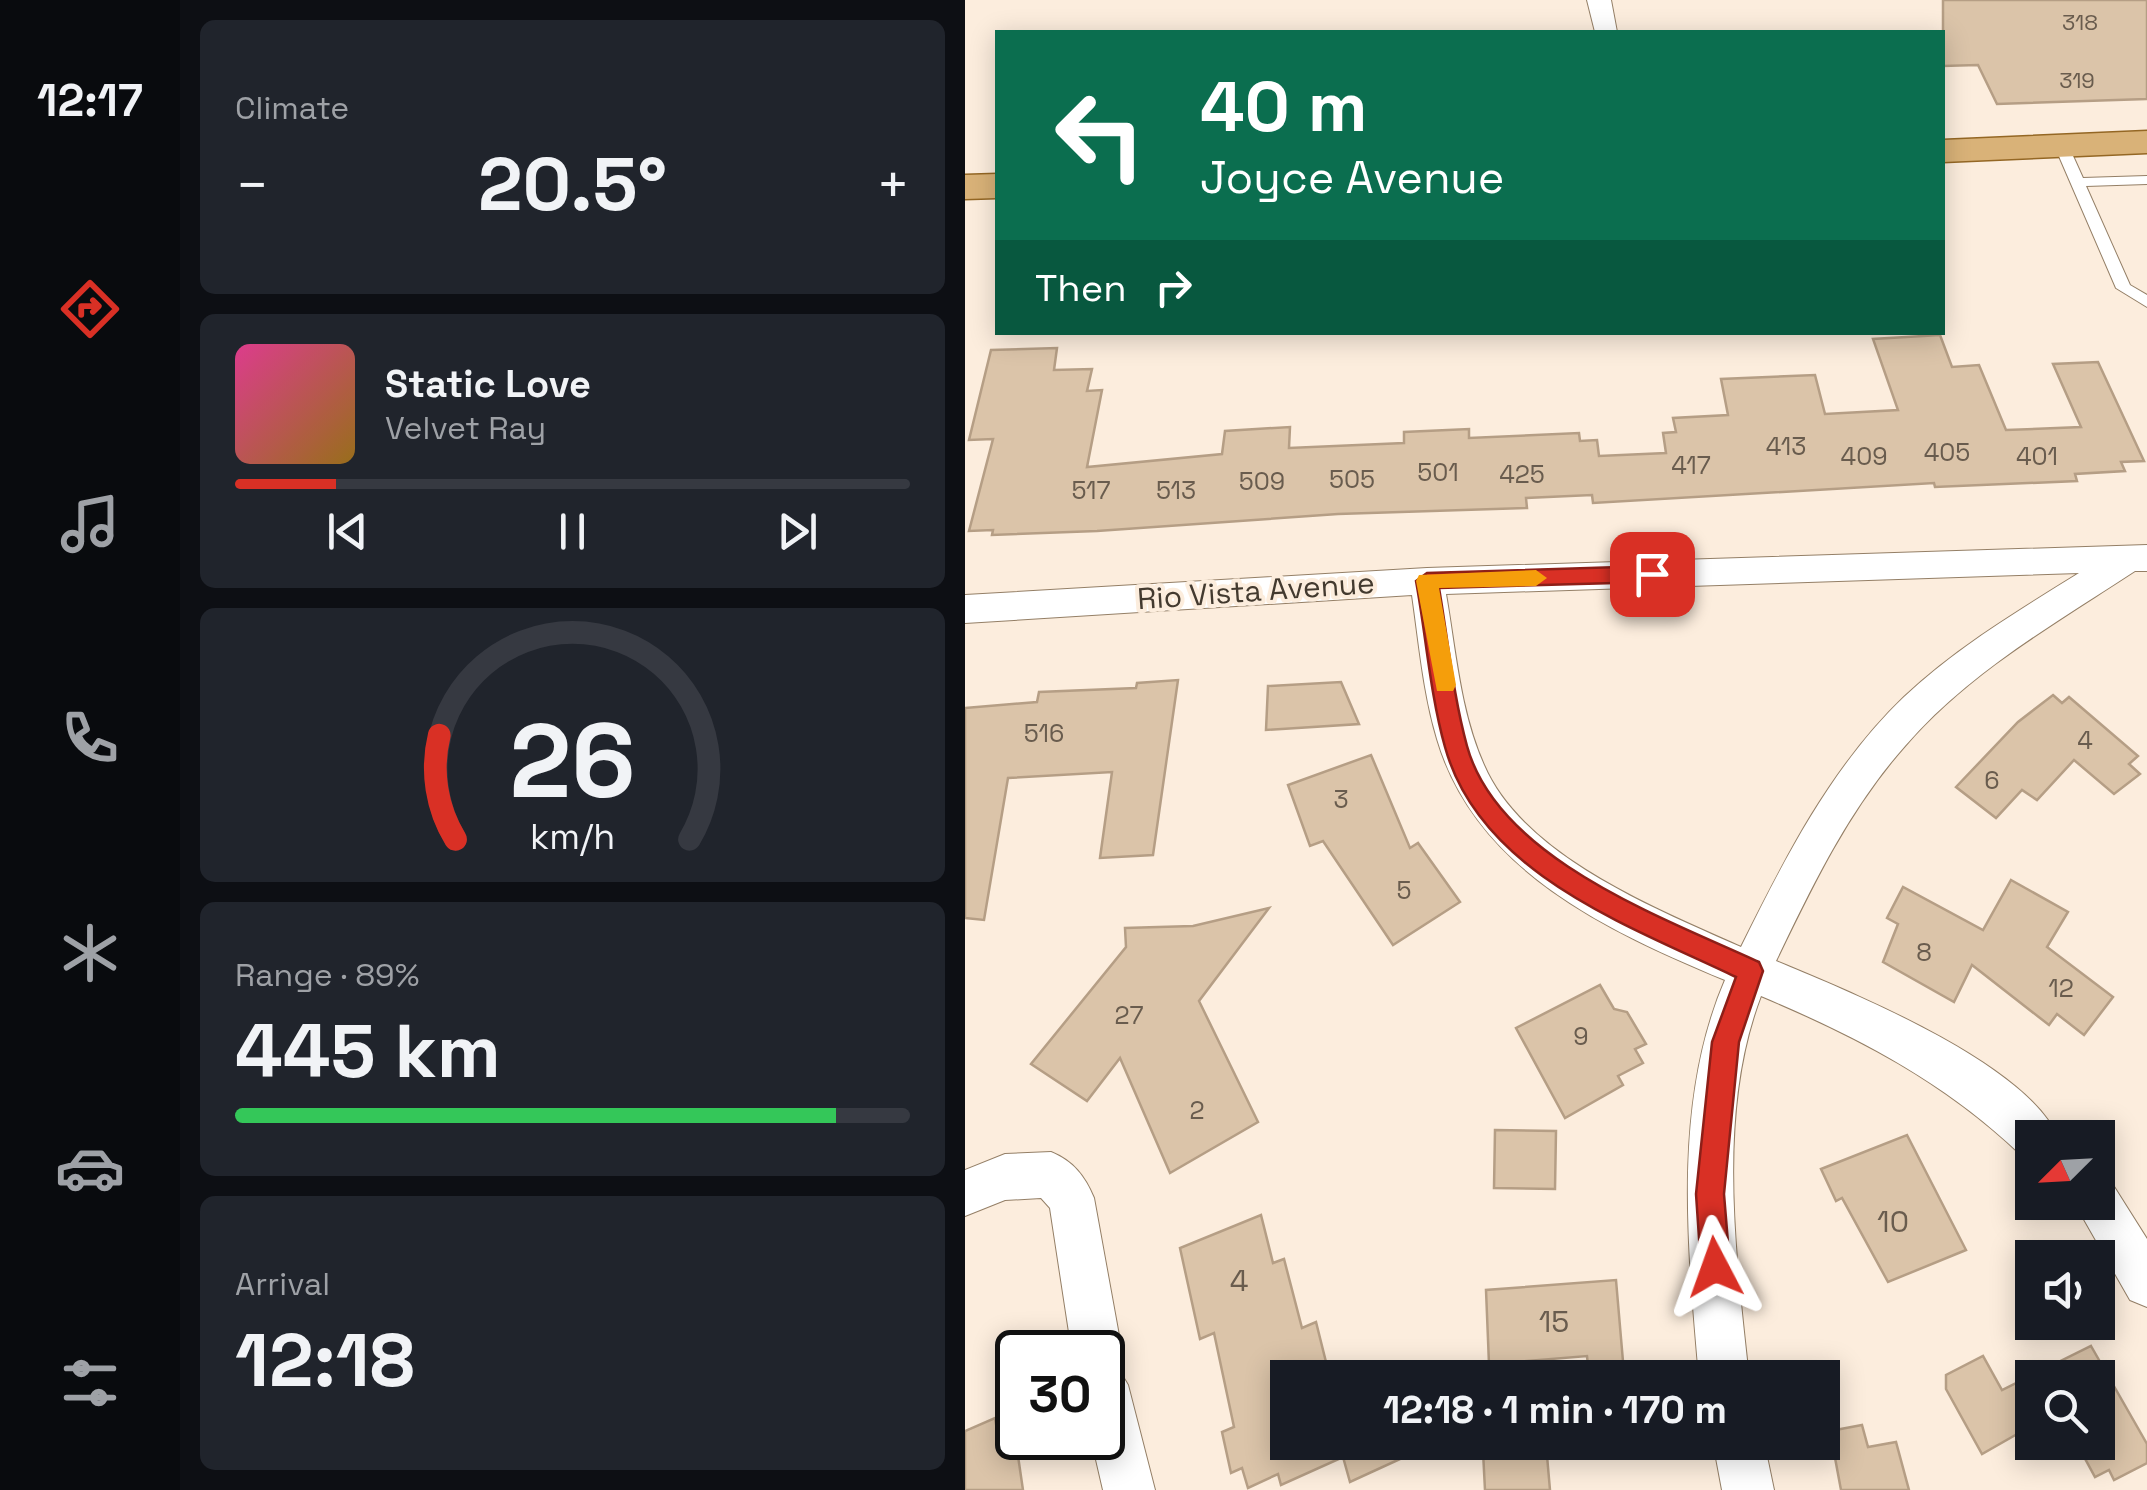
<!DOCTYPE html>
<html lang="en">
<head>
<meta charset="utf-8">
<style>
  :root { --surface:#171b24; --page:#20242c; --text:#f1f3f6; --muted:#9ea1a6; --line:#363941; --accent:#d93025 }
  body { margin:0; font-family:"Space Grotesk",sans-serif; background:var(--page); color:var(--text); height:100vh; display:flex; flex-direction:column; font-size:38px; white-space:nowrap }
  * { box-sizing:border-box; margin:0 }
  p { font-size:32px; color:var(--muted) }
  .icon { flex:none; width:55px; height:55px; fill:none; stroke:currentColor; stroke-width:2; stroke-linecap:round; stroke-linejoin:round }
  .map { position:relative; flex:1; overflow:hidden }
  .drawer { display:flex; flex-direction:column; gap:20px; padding:20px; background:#0d0f14; width:785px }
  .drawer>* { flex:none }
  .guide { position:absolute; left:30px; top:30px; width:950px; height:305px; border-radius:0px; box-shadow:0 5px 25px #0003; background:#0b6e4f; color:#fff; overflow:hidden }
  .needle { width:65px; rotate:246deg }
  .fabs { position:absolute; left:1050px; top:1120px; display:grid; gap:20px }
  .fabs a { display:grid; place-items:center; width:100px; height:100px; border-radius:0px; background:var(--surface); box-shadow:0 5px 25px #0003; font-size:50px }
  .speed { position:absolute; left:30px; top:1330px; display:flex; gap:20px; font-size:50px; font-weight:700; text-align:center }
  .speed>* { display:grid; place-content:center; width:130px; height:130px; border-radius:50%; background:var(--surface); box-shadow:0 5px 25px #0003; line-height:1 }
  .speed .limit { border:5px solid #111; border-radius:15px; background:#fff; color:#111 }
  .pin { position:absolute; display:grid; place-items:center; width:85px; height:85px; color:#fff; margin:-42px; border-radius:20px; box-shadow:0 5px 15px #0006 }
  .me { position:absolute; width:110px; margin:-55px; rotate:356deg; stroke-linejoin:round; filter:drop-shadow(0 0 8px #0008) }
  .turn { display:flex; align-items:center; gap:35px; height:210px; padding:0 40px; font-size:45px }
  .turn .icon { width:130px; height:130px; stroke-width:2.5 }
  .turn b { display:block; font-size:70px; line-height:85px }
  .then { display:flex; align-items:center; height:95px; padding:0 40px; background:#0003; gap:20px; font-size:38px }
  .big { font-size:75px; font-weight:700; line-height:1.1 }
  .drawer .card { flex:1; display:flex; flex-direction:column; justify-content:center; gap:15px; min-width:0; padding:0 35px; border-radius:15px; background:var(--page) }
  .drawer .dial { align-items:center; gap:0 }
  .dial svg { height:260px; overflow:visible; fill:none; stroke:var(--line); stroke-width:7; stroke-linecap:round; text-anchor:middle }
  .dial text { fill:var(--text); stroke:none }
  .song { display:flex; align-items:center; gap:30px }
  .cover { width:120px; height:120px; border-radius:15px; background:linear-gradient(135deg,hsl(330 70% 55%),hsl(40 70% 35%)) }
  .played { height:10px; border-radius:5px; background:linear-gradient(90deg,var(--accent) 15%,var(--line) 15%) }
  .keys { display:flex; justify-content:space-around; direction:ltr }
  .heat { display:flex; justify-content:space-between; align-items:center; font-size:55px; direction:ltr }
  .charge { height:15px; border-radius:8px; background:linear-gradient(90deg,#34c759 89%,var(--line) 0) }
  .trip { position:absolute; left:305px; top:1360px; width:570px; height:100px; border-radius:0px; background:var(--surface); box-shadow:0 5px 25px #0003; font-weight:700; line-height:100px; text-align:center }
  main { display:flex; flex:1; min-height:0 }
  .menu { display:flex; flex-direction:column; width:180px; justify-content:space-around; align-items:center; background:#090b0e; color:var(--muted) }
  .menu .icon { width:70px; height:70px }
  .menu .active { color:var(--accent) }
  .menu b { font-size:45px; color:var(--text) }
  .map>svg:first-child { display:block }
  .building { fill:#dbc4a9; stroke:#b59e85; stroke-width:2.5 }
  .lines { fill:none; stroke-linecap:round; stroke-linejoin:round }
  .service-casing { stroke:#947f66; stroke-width:2 }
  .minor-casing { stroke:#947f66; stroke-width:2 }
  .primary-casing { stroke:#946724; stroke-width:3 }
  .service { fill:#fff; fill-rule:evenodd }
  .minor { fill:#fff; fill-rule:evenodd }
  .primary { fill:#d9b278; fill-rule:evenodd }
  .route { fill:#d93025; stroke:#8d1f18; stroke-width:2.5 }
  .slow { fill:#f59e0b }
  .labels { text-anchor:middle; stroke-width:8; stroke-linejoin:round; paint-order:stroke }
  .far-number-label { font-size:22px; fill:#695c4e }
  .number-label { font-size:25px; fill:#695c4e }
  .street-label { font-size:30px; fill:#433a2f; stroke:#fceddd }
  .near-number-label { font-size:30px; fill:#695c4e }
</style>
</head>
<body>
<main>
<nav class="menu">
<b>12:17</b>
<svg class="icon active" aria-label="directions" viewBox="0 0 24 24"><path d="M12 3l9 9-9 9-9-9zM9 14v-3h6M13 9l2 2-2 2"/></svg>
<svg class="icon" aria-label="music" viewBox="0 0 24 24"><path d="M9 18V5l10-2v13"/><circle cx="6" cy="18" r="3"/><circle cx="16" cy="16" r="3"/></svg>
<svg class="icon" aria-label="phone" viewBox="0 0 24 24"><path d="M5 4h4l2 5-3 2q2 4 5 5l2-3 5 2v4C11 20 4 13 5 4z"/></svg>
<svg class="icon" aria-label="climate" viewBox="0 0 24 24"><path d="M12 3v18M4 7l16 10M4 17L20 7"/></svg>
<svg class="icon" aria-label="car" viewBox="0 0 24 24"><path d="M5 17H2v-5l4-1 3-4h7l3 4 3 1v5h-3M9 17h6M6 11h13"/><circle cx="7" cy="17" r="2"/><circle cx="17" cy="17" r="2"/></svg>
<svg class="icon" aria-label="filters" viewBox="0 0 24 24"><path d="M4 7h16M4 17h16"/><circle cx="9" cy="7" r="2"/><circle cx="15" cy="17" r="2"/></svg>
</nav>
<section class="drawer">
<div class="card"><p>Climate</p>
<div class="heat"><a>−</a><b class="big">20.5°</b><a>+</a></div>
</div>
<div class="card">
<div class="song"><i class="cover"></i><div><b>Static Love</b><p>Velvet Ray</p></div></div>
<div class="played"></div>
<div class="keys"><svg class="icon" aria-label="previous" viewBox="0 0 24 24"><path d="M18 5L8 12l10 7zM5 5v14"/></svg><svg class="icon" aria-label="pause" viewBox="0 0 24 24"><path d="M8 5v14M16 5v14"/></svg><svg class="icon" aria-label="next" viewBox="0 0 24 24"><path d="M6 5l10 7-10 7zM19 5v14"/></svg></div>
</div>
<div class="card dial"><svg viewBox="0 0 100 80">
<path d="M14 69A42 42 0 1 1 86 69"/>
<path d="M14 69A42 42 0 0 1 9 37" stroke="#d93025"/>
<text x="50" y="56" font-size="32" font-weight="700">26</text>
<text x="50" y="72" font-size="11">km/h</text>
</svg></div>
<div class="card"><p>Range · 89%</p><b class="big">445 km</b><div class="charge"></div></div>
<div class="card"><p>Arrival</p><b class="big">12:18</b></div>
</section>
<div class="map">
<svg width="1182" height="1490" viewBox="0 0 1182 1490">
  <rect width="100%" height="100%" fill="#fceddd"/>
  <g class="building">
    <path d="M 978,0 L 1182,0 L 1182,99 L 1032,104 L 1013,65 L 978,66 Z"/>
    <path d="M 975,335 L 987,367 L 1014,365 L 1041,430 L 1116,427 L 1088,364 L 1133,362 L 1179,461 L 1156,462 L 1160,471 L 1110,474 L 1112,481 L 970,487 L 969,483 L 628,503 L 627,495 L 561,498 L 562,508 L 373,514 L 132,531 L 27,535 L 28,530 L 4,531 L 28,439 L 4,440 L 26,350 L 92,348 L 89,370 L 127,369 L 122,391 L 137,390 L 122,467 L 257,454 L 260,431 L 325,427 L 324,448 L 439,443 L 439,432 L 504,429 L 504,438 L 614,433 L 615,441 L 632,440 L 634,456 L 701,453 L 698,433 L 711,432 L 708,418 L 763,415 L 756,379 L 850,375 L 860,414 L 933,410 L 908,339 Z"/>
    <path d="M 213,680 L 188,855 L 135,858 L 147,772 L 43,778 L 19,920 L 0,918 L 0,708 L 72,702 L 74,692 L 171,688 L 172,683 Z"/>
    <path d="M 376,682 L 394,724 L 301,730 L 303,686 Z"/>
    <path d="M 1088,695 L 1097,703 L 1104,697 L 1173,756 L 1164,764 L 1175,774 L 1149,794 L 1109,760 L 1072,800 L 1057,790 L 1031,818 L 991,787 L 1053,722 Z"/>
    <path d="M 406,755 L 445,848 L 453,843 L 495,902 L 428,945 L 358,841 L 345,846 L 323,785 Z"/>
    <path d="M 1046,880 L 1103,912 L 1082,947 L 1148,997 L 1119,1035 L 1092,1014 L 1084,1025 L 1007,965 L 989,1002 L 918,962 L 933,924 L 922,918 L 938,887 L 1018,930 Z"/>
    <path d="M 304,908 L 234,1001 L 293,1122 L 205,1173 L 155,1058 L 122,1101 L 66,1064 L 161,947 L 160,928 L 228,926 Z"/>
    <path d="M 635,985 L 649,1009 L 662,1012 L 681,1044 L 670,1049 L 678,1063 L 653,1076 L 658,1085 L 600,1118 L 551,1028 Z"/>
    <path d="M 530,1130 L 591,1131 L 590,1189 L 529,1188 Z"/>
    <path d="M 942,1135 L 1001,1250 L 923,1282 L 877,1198 L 871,1201 L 856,1169 Z"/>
    <path d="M 296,1215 L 308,1263 L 319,1259 L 337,1328 L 351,1322 L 365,1378 L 322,1378 L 322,1442 L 472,1442 L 385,1482 L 378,1457 L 316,1485 L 313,1474 L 283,1488 L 277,1468 L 266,1473 L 257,1432 L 269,1427 L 249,1333 L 235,1339 L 215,1248 Z"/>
    <path d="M 651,1280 L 659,1373 L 624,1376 L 622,1356 L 524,1364 L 521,1290 Z"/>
    <path d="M 1126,1346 L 1182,1444 L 1182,1463 L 1149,1480 L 1144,1470 L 1130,1477 L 1111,1442 L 1132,1442 L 1132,1378 L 1068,1378 L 1068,1425 L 1017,1454 L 981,1389 L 981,1375 L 1018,1356 L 1037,1390 Z"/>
    <path d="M 30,1418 L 32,1430 L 48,1422 L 58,1490 L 0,1490 L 0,1431 Z"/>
    <path d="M 897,1425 L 903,1447 L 931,1442 L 944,1490 L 876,1490 L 865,1431 Z"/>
    <path d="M 581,1444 L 585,1490 L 520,1490 L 518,1451 Z"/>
  </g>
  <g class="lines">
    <g class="service-casing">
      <path id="service" d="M 1097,143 L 1104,147 L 1118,178 L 1182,176 L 1182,184 L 1121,186 L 1165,285 L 1182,295 L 1182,307 L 1151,288 L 1090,147 Z"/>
    </g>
    <g class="minor-casing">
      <g id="minor">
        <path d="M 622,0 L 646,0 L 652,32 L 630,32 Z"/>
        <path d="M 1182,545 L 1182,571 L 1170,571 C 1089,624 1004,672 940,746 C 884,809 847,886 811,961 C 885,992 1062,1063 1093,1138 L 1068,1138 L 1068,1159 L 1055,1154 C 978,1081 893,1037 796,996 C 751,1113 771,1256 784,1378 L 734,1378 C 723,1248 707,1103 760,980 C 643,931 511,871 472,739 C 458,692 454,643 447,595 L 0,623 L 0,595 L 462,568 ZM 1114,573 C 1053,611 991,648 939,697 C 866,767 820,858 776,947 C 691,909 558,856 519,765 C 495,711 491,651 481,594 Z"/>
        <path d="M 86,1152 C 108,1161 120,1176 129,1198 L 157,1352 L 151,1365 L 163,1385 L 190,1490 L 138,1490 L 126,1438 L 138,1438 L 138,1352 L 107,1352 L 85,1208 L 76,1198 L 40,1200 L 0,1216 L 0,1170 L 40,1154 Z"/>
        <path d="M 1132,1178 L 1148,1185 L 1182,1239 L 1182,1307 L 1165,1300 L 1109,1202 L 1132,1202 Z"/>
        <path d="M 748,1442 L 799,1442 L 809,1490 L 757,1490 Z"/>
      </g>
    </g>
    <g class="primary-casing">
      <g id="primary">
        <path d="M 1182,131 L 1182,153 L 978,162 L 978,140 Z"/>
        <path d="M 32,174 L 32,198 L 0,199 L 0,175 Z"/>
      </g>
    </g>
    <use href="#service" class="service"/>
    <use href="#minor" class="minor"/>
    <use href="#primary" class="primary"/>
  </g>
  <path class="route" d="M 687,566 L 697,574 L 687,582 L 474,588 C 483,640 488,695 502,746 C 533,859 699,918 794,962 L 798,971 L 774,1042 L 759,1194 L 765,1267 L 761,1277 L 750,1281 L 740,1277 L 736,1267 L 731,1194 L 747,1042 L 771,977 C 665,926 515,874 480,747 C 465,694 461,635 451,581 L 462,573 Z"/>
  <path class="slow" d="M 571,570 L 582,578 L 571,586 L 474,588 L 491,685 L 488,691 L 472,691 L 451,581 L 454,575 Z"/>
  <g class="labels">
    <g class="far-number-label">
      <text x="1115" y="30">318</text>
      <text x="1112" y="88">319</text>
    </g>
    <g class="number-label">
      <text x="821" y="455">413</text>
      <text x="982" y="461">405</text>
      <text x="899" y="465">409</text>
      <text x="1072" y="465">401</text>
      <text x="726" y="474">417</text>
      <text x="473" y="481">501</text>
      <text x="557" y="483">425</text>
      <text x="387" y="488">505</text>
      <text x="297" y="490">509</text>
      <text x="126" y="499">517</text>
      <text x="211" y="499">513</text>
      <text x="79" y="742">516</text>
      <text x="1120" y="749">4</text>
      <text x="1027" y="789">6</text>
      <text x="376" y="808">3</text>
      <text x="439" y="899">5</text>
      <text x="959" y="961">8</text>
      <text x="1096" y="997">12</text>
      <text x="164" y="1024">27</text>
      <text x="616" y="1045">9</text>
      <text x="232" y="1119">2</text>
    </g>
    <g class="street-label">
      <text transform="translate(291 591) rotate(-4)" y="10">Rio Vista Avenue</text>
    </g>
    <g class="near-number-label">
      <text x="928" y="1232">10</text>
      <text x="274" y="1291">4</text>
      <text x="589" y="1332">15</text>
    </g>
  </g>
</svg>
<div class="fabs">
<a><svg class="needle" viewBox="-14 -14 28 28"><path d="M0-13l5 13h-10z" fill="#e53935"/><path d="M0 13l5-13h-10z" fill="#9ea1a6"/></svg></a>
<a><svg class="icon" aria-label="sound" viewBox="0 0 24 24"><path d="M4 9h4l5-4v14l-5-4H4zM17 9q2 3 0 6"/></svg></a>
<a><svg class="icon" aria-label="search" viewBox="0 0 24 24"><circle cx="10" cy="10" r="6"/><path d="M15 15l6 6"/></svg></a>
</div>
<div class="speed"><div class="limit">30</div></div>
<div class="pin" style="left:687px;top:574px;background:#d93025"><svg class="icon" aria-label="arrive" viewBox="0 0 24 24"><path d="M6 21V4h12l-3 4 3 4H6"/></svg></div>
<svg class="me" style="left:750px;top:1267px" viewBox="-20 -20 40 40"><path d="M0-17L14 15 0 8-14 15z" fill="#d93025" stroke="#fff" stroke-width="4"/></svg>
<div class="trip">12:18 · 1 min · 170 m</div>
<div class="guide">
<div class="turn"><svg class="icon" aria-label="left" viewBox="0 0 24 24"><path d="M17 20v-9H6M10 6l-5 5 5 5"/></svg><div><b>40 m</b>Joyce Avenue</div></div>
<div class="then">Then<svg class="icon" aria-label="right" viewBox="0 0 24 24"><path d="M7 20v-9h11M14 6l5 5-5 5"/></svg></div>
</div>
</div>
</main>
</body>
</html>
